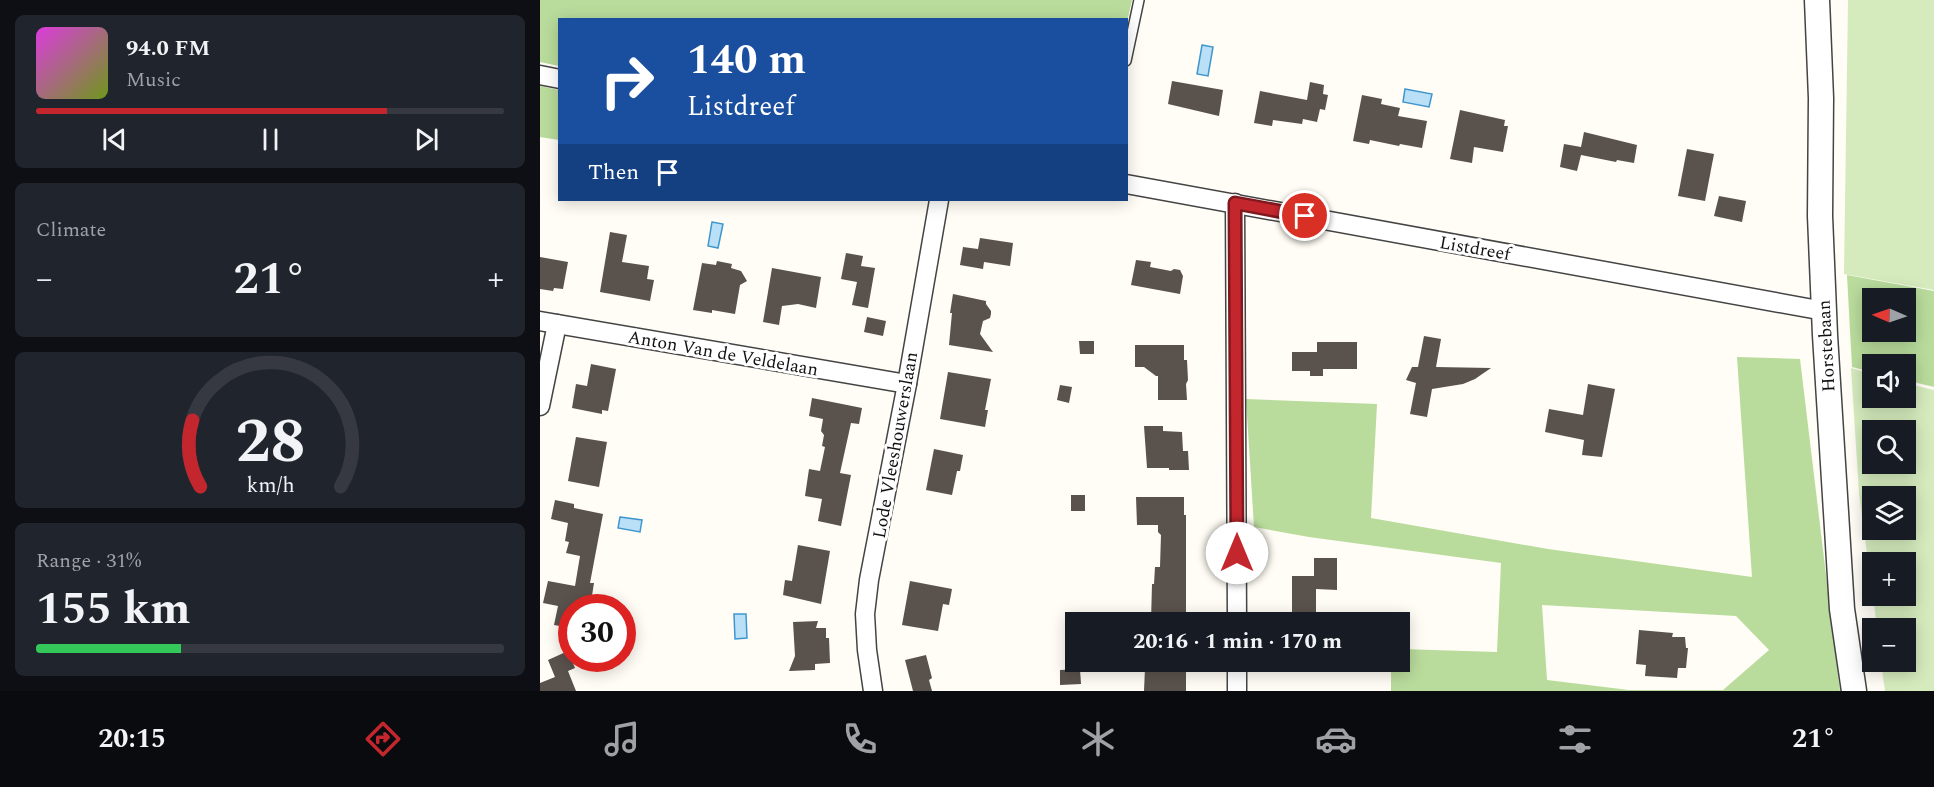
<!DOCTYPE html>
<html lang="en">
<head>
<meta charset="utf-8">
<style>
  :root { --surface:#171b24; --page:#20242c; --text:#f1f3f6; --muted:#9ea1a6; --line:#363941; --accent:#c4262e }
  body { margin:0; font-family:Spectral,serif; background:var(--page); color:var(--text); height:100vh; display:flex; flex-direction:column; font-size:22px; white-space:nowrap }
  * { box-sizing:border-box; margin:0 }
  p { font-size:20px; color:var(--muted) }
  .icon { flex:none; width:33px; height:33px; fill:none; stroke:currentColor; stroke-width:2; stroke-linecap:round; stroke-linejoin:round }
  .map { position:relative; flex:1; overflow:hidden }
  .details { display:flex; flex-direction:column; gap:15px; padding:15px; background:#0d0f14; width:540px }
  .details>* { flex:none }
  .top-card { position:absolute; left:18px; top:18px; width:570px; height:183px; border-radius:0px; box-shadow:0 3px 15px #0003; background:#1a4fa0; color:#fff; overflow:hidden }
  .needle { width:39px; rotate:272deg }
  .fabs { position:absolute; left:1322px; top:288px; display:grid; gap:12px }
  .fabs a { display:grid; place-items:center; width:54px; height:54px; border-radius:0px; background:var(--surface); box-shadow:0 3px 15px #0003; font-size:30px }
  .speed { position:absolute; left:18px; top:594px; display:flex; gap:12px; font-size:30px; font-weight:700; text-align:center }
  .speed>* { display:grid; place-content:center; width:78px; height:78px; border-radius:50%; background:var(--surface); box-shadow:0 3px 15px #0003; line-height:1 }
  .speed .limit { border:9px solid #d22; background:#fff; color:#111 }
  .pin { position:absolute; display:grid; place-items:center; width:51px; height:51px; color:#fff; margin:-26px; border:3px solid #fff; border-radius:50%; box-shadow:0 2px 6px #0007 }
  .me { position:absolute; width:66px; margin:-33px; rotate:0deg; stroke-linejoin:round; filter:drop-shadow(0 0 4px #0008) }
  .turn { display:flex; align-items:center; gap:21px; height:126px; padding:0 30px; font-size:27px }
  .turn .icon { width:78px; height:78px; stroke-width:2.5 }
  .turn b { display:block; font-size:42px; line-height:51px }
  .then { display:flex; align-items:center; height:57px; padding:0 30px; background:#0003; gap:12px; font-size:22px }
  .big { font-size:45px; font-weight:700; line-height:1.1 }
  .details .tile { flex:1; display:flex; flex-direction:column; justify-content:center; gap:9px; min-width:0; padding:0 21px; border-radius:9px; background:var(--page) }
  .details .dial { align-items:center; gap:0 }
  .dial svg { height:156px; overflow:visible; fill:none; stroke:var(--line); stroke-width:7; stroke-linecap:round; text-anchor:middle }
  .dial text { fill:var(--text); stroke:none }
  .song { display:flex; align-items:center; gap:18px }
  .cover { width:72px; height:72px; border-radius:9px; background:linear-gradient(135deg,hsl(300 70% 55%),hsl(80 70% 35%)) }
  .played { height:6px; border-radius:3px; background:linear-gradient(90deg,var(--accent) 75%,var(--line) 75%) }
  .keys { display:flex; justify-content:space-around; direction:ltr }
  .heat { display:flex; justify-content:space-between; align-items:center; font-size:33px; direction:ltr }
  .charge { height:9px; border-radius:4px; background:linear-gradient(90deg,#34c759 31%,var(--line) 0) }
  .trip { position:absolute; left:525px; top:612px; width:345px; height:60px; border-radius:0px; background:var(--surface); box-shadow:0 3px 15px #0003; font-weight:700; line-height:60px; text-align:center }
  .menu { display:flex; height:96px; justify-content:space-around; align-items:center; background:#090b0e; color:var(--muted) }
  .menu .icon { width:42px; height:42px }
  .menu .current { color:var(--accent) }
  .menu b { font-size:27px; color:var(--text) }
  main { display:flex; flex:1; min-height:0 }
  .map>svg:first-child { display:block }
  .green { fill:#d5ebbd; fill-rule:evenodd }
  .forest { fill:#b9dc9c; fill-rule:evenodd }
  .water { fill:#b9e0f7; stroke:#3f96cf; stroke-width:1.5 }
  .building { fill:#5a524d }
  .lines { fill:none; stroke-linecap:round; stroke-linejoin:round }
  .service-casing { stroke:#444; stroke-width:12 }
  .minor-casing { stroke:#444; stroke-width:21 }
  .tertiary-casing { stroke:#444; stroke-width:27 }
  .service { stroke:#fff; stroke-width:9 }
  .minor { stroke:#fff; stroke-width:18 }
  .tertiary { stroke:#fff; stroke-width:24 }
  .route-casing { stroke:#7f191e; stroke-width:15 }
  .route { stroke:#c4262e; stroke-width:10 }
  .labels { text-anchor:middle; stroke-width:6; stroke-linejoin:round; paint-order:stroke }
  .street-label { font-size:18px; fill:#111; stroke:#fff }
</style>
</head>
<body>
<main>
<section class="details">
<div class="tile">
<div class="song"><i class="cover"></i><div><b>94.0 FM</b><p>Music</p></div></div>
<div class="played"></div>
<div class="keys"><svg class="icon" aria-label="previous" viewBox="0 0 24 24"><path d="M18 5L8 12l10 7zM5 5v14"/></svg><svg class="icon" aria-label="pause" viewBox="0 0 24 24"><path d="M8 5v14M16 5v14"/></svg><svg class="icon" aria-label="next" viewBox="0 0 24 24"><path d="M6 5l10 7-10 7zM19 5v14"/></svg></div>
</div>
<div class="tile"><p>Climate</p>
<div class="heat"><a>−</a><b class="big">21°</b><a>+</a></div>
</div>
<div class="tile dial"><svg viewBox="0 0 100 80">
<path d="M14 69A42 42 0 1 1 86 69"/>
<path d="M14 69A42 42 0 0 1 10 35" stroke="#c4262e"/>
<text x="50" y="56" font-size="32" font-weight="700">28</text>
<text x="50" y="72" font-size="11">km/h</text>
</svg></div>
<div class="tile"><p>Range · 31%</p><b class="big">155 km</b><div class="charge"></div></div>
</section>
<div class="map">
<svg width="1394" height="691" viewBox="0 0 1394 691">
  <rect width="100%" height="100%" fill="#fffdf5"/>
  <g class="green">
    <path d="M 1308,0 L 1394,0 L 1394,290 L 1304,274 Z"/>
    <path d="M 1311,368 L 1332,374 L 1332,398 L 1365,398 L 1365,383 L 1394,390 L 1394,691 L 1345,691 L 1341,662 L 1365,662 L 1365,628 L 1337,628 L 1333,596 L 1365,596 L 1365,562 L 1332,562 L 1332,592 L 1319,493 ZM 1332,430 L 1365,430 L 1365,464 L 1332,464 ZM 1332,496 L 1365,496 L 1365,530 L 1332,530 Z"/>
  </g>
  <g class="forest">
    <path d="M 0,0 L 592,0 L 587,22 L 586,20 L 20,20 L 19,66 L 0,62 Z"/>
    <path d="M 0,86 L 19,90 L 19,140 L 0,137 Z"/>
    <path d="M 1307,275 L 1394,291 L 1394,387 L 1365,380 L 1365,364 L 1332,364 L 1332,372 L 1312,367 ZM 1365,298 L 1365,332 L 1332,332 L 1332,298 Z"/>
    <path d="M 1197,357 L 1260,359 L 1300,691 L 851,691 L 851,662 L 860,662 L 860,649 L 957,652 L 961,563 L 769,537 L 714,527 L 706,399 L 837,404 L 831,518 L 1008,549 L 1212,577 ZM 1002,605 L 1196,616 L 1229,650 L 1183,690 L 1089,690 L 1007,680 Z"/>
  </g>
  <g class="water">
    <path d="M 662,45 L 673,47 L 668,76 L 657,74 Z"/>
    <path d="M 865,89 L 892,94 L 889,107 L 863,102 Z"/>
    <path d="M 172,222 L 183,224 L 178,248 L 168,246 Z"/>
    <path d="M 80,517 L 102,520 L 100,532 L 78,528 Z"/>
    <path d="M 194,614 L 206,614 L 207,638 L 195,639 Z"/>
  </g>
  <g class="building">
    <path d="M 632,81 L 683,90 L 679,116 L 628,104 Z"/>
    <path d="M 770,82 L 784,85 L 783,94 L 788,95 L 785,110 L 780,109 L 777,122 L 763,119 L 762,124 L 733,120 L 732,126 L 714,123 L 720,91 L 767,100 Z"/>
    <path d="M 822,95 L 842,99 L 841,104 L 860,108 L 858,116 L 887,121 L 882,148 L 860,144 L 859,146 L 830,140 L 829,144 L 813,141 Z"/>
    <path d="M 920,110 L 965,120 L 964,126 L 968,126 L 963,152 L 934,147 L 932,163 L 910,159 Z"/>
    <path d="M 1044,132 L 1097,145 L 1094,163 L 1077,160 L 1076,162 L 1041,155 L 1037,171 L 1020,167 L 1024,144 L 1041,147 Z"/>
    <path d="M 1147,149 L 1174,154 L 1165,201 L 1138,196 Z"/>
    <path d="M 1179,196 L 1206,201 L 1202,222 L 1174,216 Z"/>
    <path d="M 70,232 L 87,235 L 82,262 L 109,266 L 107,279 L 114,280 L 110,301 L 60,292 Z"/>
    <path d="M 440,238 L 473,243 L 470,266 L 444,262 L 443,269 L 420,265 L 423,247 L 438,249 Z"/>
    <path d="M 306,253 L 323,256 L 321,266 L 335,268 L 328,308 L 312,305 L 317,282 L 301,279 Z"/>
    <path d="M 0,257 L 28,262 L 23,289 L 14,288 L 13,291 L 0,289 Z"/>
    <path d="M 596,260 L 611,262 L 610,267 L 631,271 L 634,269 L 640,270 L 643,276 L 640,294 L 591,285 Z"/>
    <path d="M 177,261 L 192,264 L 191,268 L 201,271 L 207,281 L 200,285 L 195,314 L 172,310 L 172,313 L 153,310 L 162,263 L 176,265 Z"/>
    <path d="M 232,268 L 281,277 L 276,308 L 258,304 L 242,306 L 239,325 L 223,322 Z"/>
    <path d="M 413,294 L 446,301 L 446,304 L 451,311 L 451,314 L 450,318 L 443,321 L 440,334 L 453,352 L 409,345 L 412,313 L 410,313 Z"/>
    <path d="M 327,317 L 346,321 L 343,336 L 324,332 Z"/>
    <path d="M 884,336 L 901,339 L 896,367 L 951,368 L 935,379 L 923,384 L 892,389 L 887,417 L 870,414 L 876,383 L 866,380 L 872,367 L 878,367 Z"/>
    <path d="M 539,341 L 554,341 L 554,354 L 540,354 Z"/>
    <path d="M 777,342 L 817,342 L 817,369 L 783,369 L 783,376 L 770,376 L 770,371 L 752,371 L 752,352 L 777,352 Z"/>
    <path d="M 595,345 L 644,345 L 644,360 L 647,360 L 648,380 L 646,384 L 647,400 L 618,400 L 618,376 L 616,376 L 604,367 L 595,367 Z"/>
    <path d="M 51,364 L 76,369 L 68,411 L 62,410 L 62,414 L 32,408 L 36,384 L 47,386 Z"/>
    <path d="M 408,372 L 451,379 L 445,410 L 448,410 L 445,427 L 400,419 Z"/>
    <path d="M 1048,384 L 1075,389 L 1062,457 L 1042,455 L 1044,440 L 1005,432 L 1009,409 L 1043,415 Z"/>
    <path d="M 520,385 L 532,387 L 529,403 L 517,400 Z"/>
    <path d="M 272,398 L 322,408 L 319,424 L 311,423 L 300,473 L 311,475 L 301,526 L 278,521 L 282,499 L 265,496 L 269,469 L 280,471 L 285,447 L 282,446 L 284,435 L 281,431 L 283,419 L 269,416 Z"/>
    <path d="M 604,426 L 623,426 L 623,431 L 642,432 L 643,451 L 648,451 L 649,470 L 629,470 L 629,468 L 607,468 Z"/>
    <path d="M 36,437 L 67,442 L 59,487 L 28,481 Z"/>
    <path d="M 394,449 L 423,455 L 420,471 L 417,471 L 412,495 L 386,490 Z"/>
    <rect x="531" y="495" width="14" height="16"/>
    <path d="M 596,497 L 644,497 L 644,515 L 646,515 L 646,622 L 611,622 L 612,584 L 614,584 L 615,567 L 620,567 L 621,535 L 618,532 L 618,525 L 597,525 Z"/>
    <path d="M 15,500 L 34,504 L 34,508 L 63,514 L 50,583 L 54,583 L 50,608 L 32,608 L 32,628 L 14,625 L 18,606 L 3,603 L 8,581 L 35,586 L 40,556 L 26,553 L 29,542 L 25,541 L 28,523 L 11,519 Z"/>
    <path d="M 258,545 L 290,551 L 281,604 L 243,595 L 245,580 L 252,581 Z"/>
    <path d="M 774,558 L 797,558 L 797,590 L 776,589 L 776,622 L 752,622 L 752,576 L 774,576 Z"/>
    <path d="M 370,581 L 412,589 L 409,605 L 403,604 L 398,631 L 362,625 Z"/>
    <path d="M 278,621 L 276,628 L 286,628 L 286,638 L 289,638 L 290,663 L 275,664 L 275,670 L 249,671 L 255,656 L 253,622 Z"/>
    <path d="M 1099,630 L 1133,633 L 1132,637 L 1145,637 L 1146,648 L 1148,648 L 1146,668 L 1138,668 L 1137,678 L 1105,676 L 1106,665 L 1096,664 Z"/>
    <path d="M 28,651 L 35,668 L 28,671 L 36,691 L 0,691 L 0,683 L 15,677 L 8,660 Z"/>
    <path d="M 386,655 L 392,678 L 389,680 L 392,691 L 373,691 L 365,660 Z"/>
    <path d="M 605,668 L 646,668 L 646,691 L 604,691 Z"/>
    <path d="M 540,669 L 541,684 L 520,685 L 520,670 Z"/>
  </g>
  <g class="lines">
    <g class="service-casing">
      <path id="service" d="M 586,61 L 599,0"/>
    </g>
    <g class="minor-casing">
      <g id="minor">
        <path d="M 0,75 L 20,79"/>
        <path d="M 586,184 L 1284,311"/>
        <path d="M 695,203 L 697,622"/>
        <path d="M 0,321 L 367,384"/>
        <path d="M 0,406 L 17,324"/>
        <path d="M 697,662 L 697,691"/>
        <path d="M 333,691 L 327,650 L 325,614 L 329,580 L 367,384 L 399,200"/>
      </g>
    </g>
    <g class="tertiary-casing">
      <path id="tertiary" d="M 1277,0 L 1281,98 L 1280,216 L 1285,335 L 1302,609 L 1314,691"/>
    </g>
    <use href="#service" class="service"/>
    <use href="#minor" class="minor"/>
    <use href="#tertiary" class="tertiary"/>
  </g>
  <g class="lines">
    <g class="route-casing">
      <path id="route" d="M 697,553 L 695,203 L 765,216"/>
    </g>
    <use href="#route" class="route"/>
  </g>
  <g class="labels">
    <g class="street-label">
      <text transform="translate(935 248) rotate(10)" y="6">Listdreef</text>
      <text transform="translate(1286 346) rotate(-93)" y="6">Horstebaan</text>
      <text transform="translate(183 353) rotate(10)" y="6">Anton Van de Veldelaan</text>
      <text transform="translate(355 445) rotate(-80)" y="6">Lode Vleeshouwerslaan</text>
    </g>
  </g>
</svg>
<div class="fabs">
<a><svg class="needle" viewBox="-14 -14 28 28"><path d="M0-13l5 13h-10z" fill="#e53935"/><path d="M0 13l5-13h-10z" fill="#9ea1a6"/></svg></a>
<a><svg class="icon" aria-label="sound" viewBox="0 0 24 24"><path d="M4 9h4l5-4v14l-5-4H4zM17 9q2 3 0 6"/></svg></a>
<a><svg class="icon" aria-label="search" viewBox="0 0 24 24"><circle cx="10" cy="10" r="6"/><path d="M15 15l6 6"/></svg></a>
<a><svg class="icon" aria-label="layers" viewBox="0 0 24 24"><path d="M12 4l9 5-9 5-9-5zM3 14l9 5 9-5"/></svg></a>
<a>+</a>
<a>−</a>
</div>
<div class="speed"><div class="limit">30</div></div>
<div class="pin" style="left:765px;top:216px;background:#d93025"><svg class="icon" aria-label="arrive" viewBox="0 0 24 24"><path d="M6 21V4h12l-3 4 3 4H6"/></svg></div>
<svg class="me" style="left:697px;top:553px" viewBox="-20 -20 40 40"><circle r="19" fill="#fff"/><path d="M0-13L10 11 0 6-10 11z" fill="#c4262e"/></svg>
<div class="trip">20:16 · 1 min · 170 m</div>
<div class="top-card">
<div class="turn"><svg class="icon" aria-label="right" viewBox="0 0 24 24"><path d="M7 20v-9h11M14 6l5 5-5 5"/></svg><div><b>140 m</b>Listdreef</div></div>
<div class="then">Then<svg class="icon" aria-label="arrive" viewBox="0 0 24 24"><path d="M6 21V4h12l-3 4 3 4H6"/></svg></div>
</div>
</div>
</main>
<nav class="menu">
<b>20:15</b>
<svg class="icon current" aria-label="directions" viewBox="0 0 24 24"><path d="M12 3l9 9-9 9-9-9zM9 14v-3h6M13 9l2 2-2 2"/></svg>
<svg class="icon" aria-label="music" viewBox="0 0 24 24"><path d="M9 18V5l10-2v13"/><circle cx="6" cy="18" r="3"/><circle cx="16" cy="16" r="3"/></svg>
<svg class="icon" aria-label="phone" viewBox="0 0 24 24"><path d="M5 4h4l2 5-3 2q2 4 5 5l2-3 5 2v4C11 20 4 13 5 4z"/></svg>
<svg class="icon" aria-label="climate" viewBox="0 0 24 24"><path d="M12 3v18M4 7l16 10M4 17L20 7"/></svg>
<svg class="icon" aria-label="car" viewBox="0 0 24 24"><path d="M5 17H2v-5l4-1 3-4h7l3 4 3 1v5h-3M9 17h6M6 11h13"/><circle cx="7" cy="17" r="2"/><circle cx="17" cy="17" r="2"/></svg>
<svg class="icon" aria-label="filters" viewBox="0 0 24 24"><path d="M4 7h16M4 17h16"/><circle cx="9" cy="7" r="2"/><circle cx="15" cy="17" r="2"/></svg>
<b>21°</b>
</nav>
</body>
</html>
